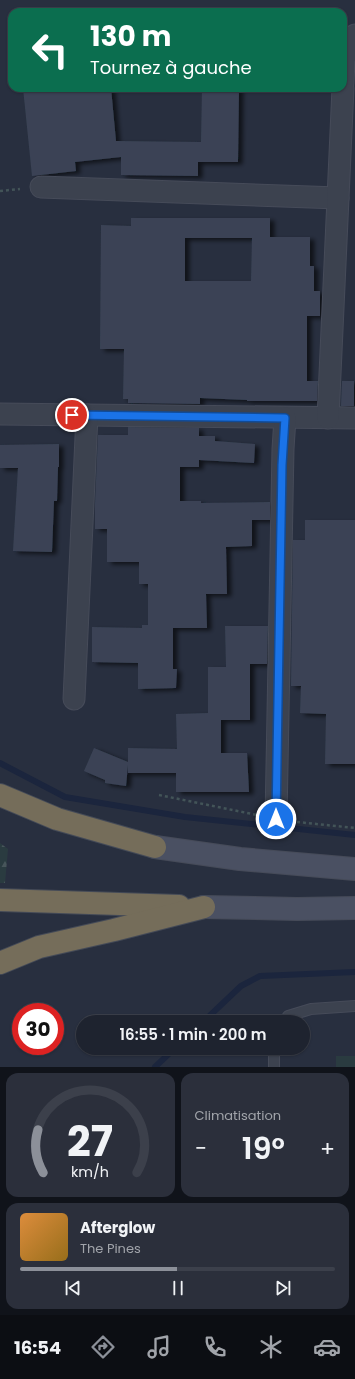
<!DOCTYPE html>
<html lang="fr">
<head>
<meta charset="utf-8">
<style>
  :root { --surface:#1e232f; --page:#2b2f3b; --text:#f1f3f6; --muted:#a1a4aa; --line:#3c404b; --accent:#8c9099 }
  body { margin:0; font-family:Poppins,sans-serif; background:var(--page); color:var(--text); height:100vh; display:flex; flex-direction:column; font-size:15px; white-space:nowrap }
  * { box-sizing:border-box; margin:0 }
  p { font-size:13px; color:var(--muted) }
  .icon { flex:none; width:22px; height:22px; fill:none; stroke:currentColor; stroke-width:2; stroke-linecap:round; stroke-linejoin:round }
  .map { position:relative; height:1067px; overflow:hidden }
  .details { display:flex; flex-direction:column; gap:6px; padding:6px; background:#10131a; flex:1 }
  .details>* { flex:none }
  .top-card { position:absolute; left:8px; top:8px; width:339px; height:84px; border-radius:12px; box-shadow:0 1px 3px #0004,0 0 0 1px var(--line); background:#0b6e4f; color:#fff; overflow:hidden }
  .speed { position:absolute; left:12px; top:1003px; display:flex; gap:8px; font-size:20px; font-weight:700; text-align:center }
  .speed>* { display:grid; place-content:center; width:52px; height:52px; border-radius:50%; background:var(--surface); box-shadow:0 1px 3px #0004,0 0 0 1px var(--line); line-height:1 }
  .speed .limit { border:6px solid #d22; background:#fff; color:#111 }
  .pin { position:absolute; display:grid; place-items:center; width:34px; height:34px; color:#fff; margin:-17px; border:2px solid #fff; border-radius:50%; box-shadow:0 1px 4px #0007 }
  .me { position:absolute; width:44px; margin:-22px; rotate:0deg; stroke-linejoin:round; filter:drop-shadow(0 0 3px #0008) }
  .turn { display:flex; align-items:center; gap:14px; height:84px; padding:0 16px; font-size:18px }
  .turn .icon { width:52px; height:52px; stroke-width:2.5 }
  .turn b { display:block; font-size:28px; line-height:34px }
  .big { font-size:30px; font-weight:600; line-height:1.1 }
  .details .card { flex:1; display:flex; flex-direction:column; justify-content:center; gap:6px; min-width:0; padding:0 14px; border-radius:12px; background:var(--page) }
  .details .dial { align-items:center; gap:0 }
  .dial svg { height:104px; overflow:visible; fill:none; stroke:var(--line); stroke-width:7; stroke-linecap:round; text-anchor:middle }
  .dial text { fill:var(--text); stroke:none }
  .song { display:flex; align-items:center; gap:12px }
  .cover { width:48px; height:48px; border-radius:6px; background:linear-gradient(135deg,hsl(30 70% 55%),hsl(40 70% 35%)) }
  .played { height:4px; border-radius:2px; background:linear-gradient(90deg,var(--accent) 50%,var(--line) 50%) }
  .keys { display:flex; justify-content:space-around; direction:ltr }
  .heat { display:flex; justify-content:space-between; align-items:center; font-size:22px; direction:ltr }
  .details .tiles { flex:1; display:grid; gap:6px; grid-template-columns:1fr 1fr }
  .card:last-child { grid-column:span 2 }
  .trip { position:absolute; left:76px; top:1015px; width:234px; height:40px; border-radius:20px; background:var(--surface); box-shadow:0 1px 3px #0004,0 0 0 1px var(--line); font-weight:600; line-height:40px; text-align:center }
  .tab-bar { display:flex; height:64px; justify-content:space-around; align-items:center; background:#0c0e13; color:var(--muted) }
  .tab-bar .icon { width:28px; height:28px }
  .tab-bar .current { color:var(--accent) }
  .tab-bar b { font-size:18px; color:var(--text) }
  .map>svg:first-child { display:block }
  .grass { fill:#2a3b40 }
  .forest { fill:url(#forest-firs) }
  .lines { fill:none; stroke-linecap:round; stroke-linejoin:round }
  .stream { stroke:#1b253d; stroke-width:6 }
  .building { fill:#3a4355; fill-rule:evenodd; filter:url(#shadow) }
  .service-casing { stroke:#464b59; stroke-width:12 }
  .minor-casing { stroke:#464b59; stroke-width:23 }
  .secondary-casing { stroke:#464b59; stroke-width:24 }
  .motorway-casing { stroke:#444a57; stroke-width:24 }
  .path { stroke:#435458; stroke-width:2.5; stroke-dasharray:3 3; stroke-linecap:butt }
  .service { stroke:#3c424f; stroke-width:10 }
  .minor { stroke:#3c424f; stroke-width:21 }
  .secondary { stroke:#4a5062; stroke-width:22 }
  .motorway { stroke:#756d5a; stroke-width:22 }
  .route-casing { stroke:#114b97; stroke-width:10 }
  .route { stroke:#1a73e8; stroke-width:7 }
</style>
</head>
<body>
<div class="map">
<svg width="355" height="1067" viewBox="0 0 355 1067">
  <defs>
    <pattern id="forest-firs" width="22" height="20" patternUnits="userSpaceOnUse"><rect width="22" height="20" fill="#2a3b40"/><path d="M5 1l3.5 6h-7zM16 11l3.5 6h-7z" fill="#47555a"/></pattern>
    <filter id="shadow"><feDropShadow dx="4.5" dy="2.5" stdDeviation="2" flood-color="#0009"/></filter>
  </defs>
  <rect width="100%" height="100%" fill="#282f3f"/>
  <rect class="grass" x="336" y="1056" width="19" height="11"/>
  <path class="forest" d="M 0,843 L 8,849 L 5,883 L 0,883 Z"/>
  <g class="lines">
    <g class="stream">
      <path d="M 0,763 L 65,797 L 185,817 L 355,835"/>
      <path d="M 203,1022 L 241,986 L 260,976 L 355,972"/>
      <path d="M 155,1067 L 175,1048"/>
    </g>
  </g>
  <g class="building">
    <path d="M 23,88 L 111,88 L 116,141 L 201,142 L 202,88 L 239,88 L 238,162 L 198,162 L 198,176 L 121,175 L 121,157 L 75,162 L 76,171 L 32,176 Z"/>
    <path d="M 131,218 L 270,218 L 270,237 L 310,237 L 310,266 L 314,266 L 314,291 L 320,291 L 320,316 L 307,316 L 307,381 L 318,381 L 317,401 L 247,401 L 247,400 L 200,398 L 200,404 L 128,403 L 128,399 L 123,399 L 124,349 L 100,349 L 101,225 L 131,226 ZM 185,238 L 252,238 L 251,281 L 185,281 Z"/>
    <path d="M 342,381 L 354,381 L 354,406 L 341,406 Z"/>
    <path d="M 128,427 L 199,428 L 199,436 L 215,436 L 215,441 L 255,444 L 254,463 L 199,460 L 199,467 L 180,467 L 180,501 L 201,501 L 201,503 L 270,502 L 270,520 L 252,520 L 252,546 L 226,547 L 227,594 L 206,594 L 207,628 L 173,628 L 173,669 L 177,669 L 176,688 L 138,689 L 138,663 L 92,662 L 92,627 L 142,628 L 142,625 L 148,625 L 148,584 L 139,584 L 139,562 L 107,562 L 107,529 L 95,529 L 95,504 L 98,435 L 128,435 Z"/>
    <path d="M 59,444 L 59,467 L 58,467 L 57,501 L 54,501 L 52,552 L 13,551 L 18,468 L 0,468 L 0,445 Z"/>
    <path d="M 305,520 L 355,520 L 355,764 L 325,764 L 326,714 L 300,713 L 301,686 L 291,686 L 293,540 L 305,540 Z"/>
    <path d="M 225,626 L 268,626 L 267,664 L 250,664 L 250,720 L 221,720 L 221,753 L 247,753 L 249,792 L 176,792 L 176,773 L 128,773 L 128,765 L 126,786 L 105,783 L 105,780 L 84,771 L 94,748 L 128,762 L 128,748 L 177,749 L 176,714 L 208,713 L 208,667 L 226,667 Z"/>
  </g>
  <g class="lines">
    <g class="service-casing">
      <g id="service">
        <path d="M 284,1022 L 288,1016 L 311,1009 L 355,1006"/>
        <path d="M 274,1048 L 274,1067"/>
      </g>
    </g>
    <g class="minor-casing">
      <g id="minor">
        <path d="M 343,83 L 344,59 L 355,35"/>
        <path d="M 41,187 L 338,198"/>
        <path d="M 0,414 L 355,418"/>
        <path d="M 328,418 L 343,88"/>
        <path d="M 74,699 L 87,415"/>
        <path d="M 276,819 L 283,449 L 285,418"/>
      </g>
    </g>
    <g class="secondary-casing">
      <g id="secondary">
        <path d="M 155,847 L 240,859 L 355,869"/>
        <path d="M 204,907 L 297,909 L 355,908"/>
      </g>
    </g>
    <g class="motorway-casing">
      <g id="motorway">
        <path d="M 0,795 L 57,819 L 155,847"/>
        <path d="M 0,900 L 179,906"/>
        <path d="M 0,963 L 39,947 L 114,930 L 204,907"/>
      </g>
    </g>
    <g class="path">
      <path d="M 0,191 L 20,189"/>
      <path d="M 159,795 L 257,815"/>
      <path d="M 297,822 L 355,828"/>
    </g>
    <use href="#service" class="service"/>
    <use href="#minor" class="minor"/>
    <use href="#secondary" class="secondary"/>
    <use href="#motorway" class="motorway"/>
  </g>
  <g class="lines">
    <g class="route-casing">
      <path id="route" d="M 72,415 L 285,418 L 282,465 L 276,819"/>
    </g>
    <use href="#route" class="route"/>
  </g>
</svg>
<div class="speed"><div class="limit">30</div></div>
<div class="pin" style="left:72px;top:415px;background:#d93025"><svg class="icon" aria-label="arrive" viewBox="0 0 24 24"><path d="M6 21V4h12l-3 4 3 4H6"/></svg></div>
<svg class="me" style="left:276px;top:819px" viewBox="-20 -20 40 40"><circle r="17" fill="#1a73e8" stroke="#fff" stroke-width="3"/><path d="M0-11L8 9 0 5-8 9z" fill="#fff"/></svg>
<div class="trip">16:55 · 1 min · 200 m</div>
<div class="top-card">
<div class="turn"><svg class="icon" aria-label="left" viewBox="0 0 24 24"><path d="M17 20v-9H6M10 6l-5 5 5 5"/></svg><div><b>130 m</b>Tournez à gauche</div></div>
</div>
</div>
<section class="details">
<div class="tiles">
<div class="card dial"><svg viewBox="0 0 100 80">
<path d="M14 69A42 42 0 1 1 86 69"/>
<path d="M14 69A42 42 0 0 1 10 36" stroke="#8c9099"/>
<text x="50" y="56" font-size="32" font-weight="700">27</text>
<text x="50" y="72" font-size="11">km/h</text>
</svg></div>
<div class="card"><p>Climatisation</p>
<div class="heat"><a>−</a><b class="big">19°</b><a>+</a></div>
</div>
<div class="card">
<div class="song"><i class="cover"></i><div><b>Afterglow</b><p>The Pines</p></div></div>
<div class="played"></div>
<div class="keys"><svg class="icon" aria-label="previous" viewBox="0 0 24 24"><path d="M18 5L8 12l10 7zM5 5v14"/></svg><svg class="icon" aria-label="pause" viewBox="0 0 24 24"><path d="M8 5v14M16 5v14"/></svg><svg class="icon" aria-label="next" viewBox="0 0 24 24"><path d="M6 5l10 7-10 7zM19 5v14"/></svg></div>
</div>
</div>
</section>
<nav class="tab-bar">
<b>16:54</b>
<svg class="icon current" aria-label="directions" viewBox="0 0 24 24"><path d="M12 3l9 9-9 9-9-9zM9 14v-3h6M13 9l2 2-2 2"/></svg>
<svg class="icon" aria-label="music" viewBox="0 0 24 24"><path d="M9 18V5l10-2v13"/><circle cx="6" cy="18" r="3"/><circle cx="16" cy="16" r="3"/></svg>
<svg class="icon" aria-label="phone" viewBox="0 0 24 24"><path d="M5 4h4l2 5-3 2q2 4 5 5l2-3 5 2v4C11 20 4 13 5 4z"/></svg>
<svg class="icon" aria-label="climate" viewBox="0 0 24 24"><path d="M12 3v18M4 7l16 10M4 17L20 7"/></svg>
<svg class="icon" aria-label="car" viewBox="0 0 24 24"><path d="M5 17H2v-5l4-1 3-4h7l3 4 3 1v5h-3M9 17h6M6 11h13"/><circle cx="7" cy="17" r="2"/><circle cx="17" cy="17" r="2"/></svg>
</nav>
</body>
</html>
